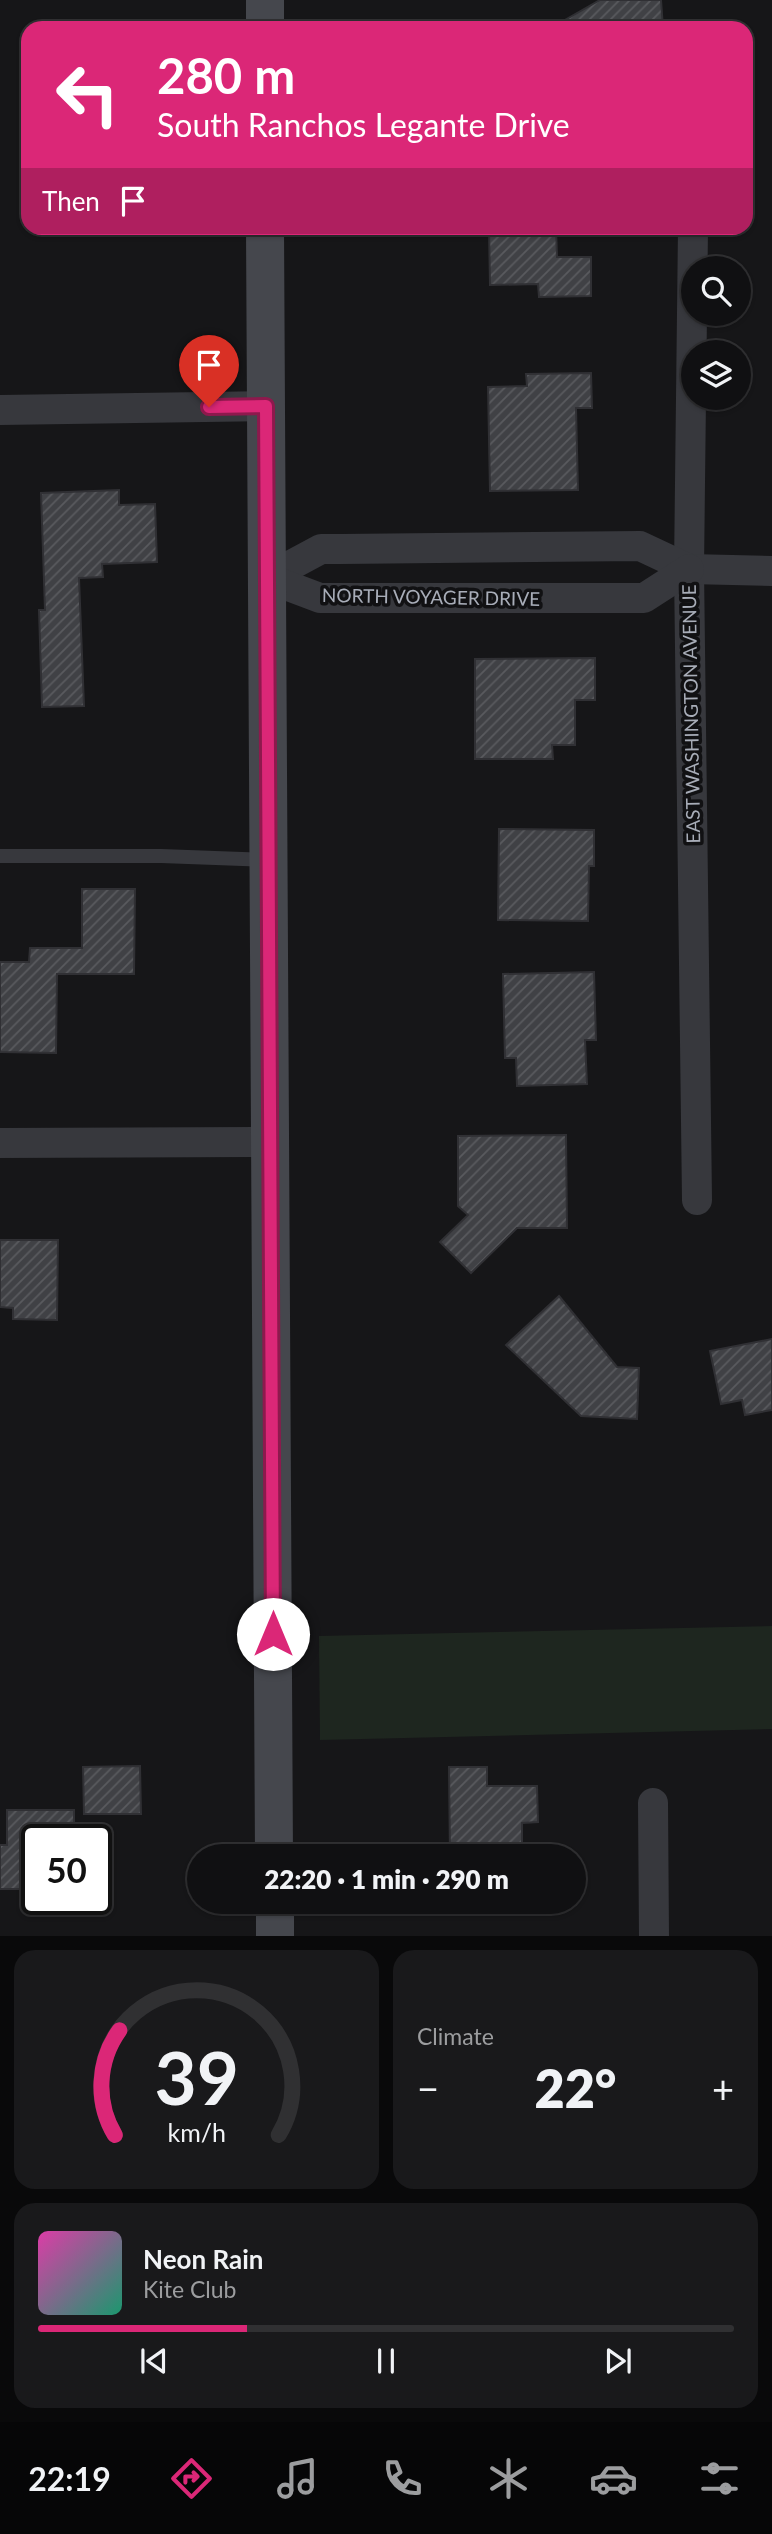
<!DOCTYPE html>
<html lang="en">
<head>
<meta charset="utf-8">
<style>
  :root { --surface:#101012; --page:#19191b; --text:#f1f3f6; --muted:#9c9d9f; --line:#303032; --accent:#db2777 }
  body { margin:0; font-family:Lato,sans-serif; background:var(--page); color:var(--text); height:100vh; display:flex; flex-direction:column; font-size:26px; white-space:nowrap }
  * { box-sizing:border-box; margin:0 }
  p { font-size:23px; color:var(--muted) }
  .icon { flex:none; width:38px; height:38px; fill:none; stroke:currentColor; stroke-width:2; stroke-linecap:round; stroke-linejoin:round }
  .map { position:relative; height:1936px; overflow:hidden }
  .panel { display:flex; flex-direction:column; gap:14px; padding:14px; background:#09090a; flex:1 }
  .panel>* { flex:none }
  .guide { position:absolute; left:21px; top:21px; width:732px; height:214px; border-radius:21px; box-shadow:0 2px 5px #0004,0 0 0 2px var(--line); background:#db2777; color:#fff; overflow:hidden }
  .buttons { position:absolute; left:681px; top:256px; display:grid; gap:14px }
  .buttons a { display:grid; place-items:center; width:70px; height:70px; border-radius:50%; background:var(--surface); box-shadow:0 2px 5px #0004,0 0 0 2px var(--line); font-size:35px }
  .speed { position:absolute; left:21px; top:1824px; display:flex; gap:14px; font-size:35px; font-weight:700; text-align:center }
  .speed>* { display:grid; place-content:center; width:91px; height:91px; border-radius:50%; background:var(--surface); box-shadow:0 2px 5px #0004,0 0 0 2px var(--line); line-height:1 }
  .speed .limit { border:4px solid #111; border-radius:10px; background:#fff; color:#111 }
  .pin { position:absolute; display:grid; place-items:center; width:60px; height:60px; color:#fff; margin:-72px -30px; border-radius:50% 50% 50% 0; rotate:-45deg; box-shadow:0 0 7px #0007 }
  .pin .icon { rotate:45deg }
  .me { position:absolute; width:77px; margin:-38px; rotate:0deg; stroke-linejoin:round; filter:drop-shadow(0 0 5px #0008) }
  .turn { display:flex; align-items:center; gap:24px; height:147px; padding:0 21px; font-size:32px }
  .turn .icon { width:91px; height:91px; stroke-width:2.5 }
  .turn b { display:block; font-size:49px; line-height:60px }
  .then { display:flex; align-items:center; height:66px; padding:0 21px; background:#0003; gap:14px; font-size:26px }
  .big { font-size:52px; font-weight:800; line-height:1.1 }
  .panel .card { flex:1; display:flex; flex-direction:column; justify-content:center; gap:10px; min-width:0; padding:0 24px; border-radius:21px; background:var(--page) }
  .panel .dial { align-items:center; gap:0 }
  .dial svg { height:182px; overflow:visible; fill:none; stroke:var(--line); stroke-width:7; stroke-linecap:round; text-anchor:middle }
  .dial text { fill:var(--text); stroke:none }
  .song { display:flex; align-items:center; gap:21px }
  .cover { width:84px; height:84px; border-radius:10px; background:linear-gradient(135deg,hsl(320 70% 55%),hsl(160 70% 35%)) }
  .played { height:7px; border-radius:4px; background:linear-gradient(90deg,var(--accent) 30%,var(--line) 30%) }
  .keys { display:flex; justify-content:space-around; direction:ltr }
  .heat { display:flex; justify-content:space-between; align-items:center; font-size:38px; direction:ltr }
  .panel .tiles { flex:1; display:grid; gap:14px; grid-template-columns:1fr 1fr }
  .card:last-child { grid-column:span 2 }
  .trip { position:absolute; left:187px; top:1844px; width:399px; height:70px; border-radius:35px; background:var(--surface); box-shadow:0 2px 5px #0004,0 0 0 2px var(--line); font-weight:800; line-height:70px; text-align:center }
  .tab-bar { display:flex; height:112px; justify-content:space-around; align-items:center; background:#060607; color:var(--muted) }
  .tab-bar .icon { width:49px; height:49px }
  .tab-bar .on { color:var(--accent) }
  .tab-bar b { font-size:32px; color:var(--text) }
  .map>svg:first-child { display:block }
  .green { fill:#1e261f }
  .building { fill:url(#building-hatch); stroke:#303034; stroke-width:2 }
  .lines { fill:none; stroke-linecap:round; stroke-linejoin:round }
  .service { stroke:#37383d; stroke-width:14 }
  .minor { stroke:#37383d; stroke-width:30 }
  .secondary { stroke:#45474d; stroke-width:38 }
  .route-casing { stroke:#8e194d; stroke-width:18 }
  .route { stroke:#db2777; stroke-width:12 }
  .labels { text-anchor:middle; stroke-width:7; stroke-linejoin:round; paint-order:stroke }
  .street-label { font-size:19px; fill:#a8adb8; stroke:#111113 }
</style>
</head>
<body>
<div class="map">
<svg width="772" height="1936" viewBox="0 0 772 1936">
  <defs>
    <pattern id="building-hatch" width="6" height="6" patternUnits="userSpaceOnUse" patternTransform="scale(1.75)"><rect width="6" height="6" fill="#404145"/><path d="M-1 1l2-2M0 6l6-6M5 7l2-2" fill="none" stroke="#595a5e"/></pattern>
  </defs>
  <rect width="100%" height="100%" fill="#161618"/>
  <path class="green" d="M 772,1626 L 772,1729 L 320,1740 L 319,1636 Z"/>
  <g class="building">
    <path d="M 600,0 L 661,0 L 663,28 L 551,28 Z"/>
    <path d="M 489,228 L 556,228 L 557,257 L 591,257 L 591,296 L 539,297 L 538,284 L 490,285 Z"/>
    <path d="M 591,373 L 592,408 L 576,408 L 578,490 L 490,491 L 488,387 L 527,386 L 526,374 Z"/>
    <path d="M 119,490 L 119,505 L 155,504 L 157,562 L 102,564 L 103,577 L 79,578 L 84,706 L 42,707 L 39,610 L 45,610 L 41,493 Z"/>
    <path d="M 595,658 L 595,700 L 575,700 L 575,745 L 552,745 L 553,759 L 475,759 L 475,659 Z"/>
    <path d="M 499,829 L 594,830 L 594,866 L 589,866 L 588,921 L 498,920 Z"/>
    <path d="M 82,889 L 135,889 L 134,974 L 57,974 L 56,1053 L 0,1052 L 0,962 L 29,962 L 30,948 L 82,948 Z"/>
    <path d="M 594,972 L 596,1040 L 585,1040 L 587,1084 L 517,1086 L 516,1058 L 505,1058 L 503,974 Z"/>
    <path d="M 566,1135 L 567,1228 L 517,1228 L 471,1273 L 440,1242 L 468,1215 L 458,1206 L 458,1136 Z"/>
    <path d="M 0,1240 L 58,1240 L 57,1320 L 13,1319 L 13,1308 L 0,1307 Z"/>
    <path d="M 559,1296 L 617,1367 L 639,1368 L 637,1419 L 581,1416 L 506,1345 Z"/>
    <path d="M 772,1339 L 772,1410 L 745,1415 L 742,1400 L 721,1404 L 710,1351 Z"/>
    <path d="M 140,1766 L 141,1814 L 84,1814 L 83,1767 Z"/>
    <path d="M 449,1767 L 487,1767 L 487,1786 L 537,1786 L 538,1822 L 522,1823 L 522,1857 L 450,1857 Z"/>
    <path d="M 7,1810 L 74,1810 L 74,1839 L 37,1839 L 37,1889 L 0,1889 L 0,1845 L 7,1845 Z"/>
  </g>
  <g class="lines">
    <path class="service" d="M 0,856 L 161,856 L 268,860"/>
    <g class="minor">
      <path d="M 693,228 L 689,569 L 697,1200"/>
      <path d="M 0,410 L 266,406"/>
      <path d="M 267,578 L 321,549 L 341,549 L 640,546 L 689,569 L 772,571"/>
      <path d="M 267,578 L 320,598 L 644,598 L 689,569"/>
      <path d="M 0,1143 L 270,1142"/>
      <path d="M 653,1803 L 654,1936"/>
    </g>
    <g class="secondary">
      <path d="M 265,0 L 265,28"/>
      <path d="M 265,228 L 274,1857"/>
      <path d="M 275,1902 L 275,1936"/>
    </g>
  </g>
  <g class="lines">
    <g class="route-casing">
      <path id="route" d="M 209,407 L 266,406 L 273,1634"/>
    </g>
    <use href="#route" class="route"/>
  </g>
  <g class="labels">
    <g class="street-label">
      <text transform="translate(431 597) rotate(1)" y="7">NORTH VOYAGER DRIVE</text>
      <text transform="translate(691 714) rotate(-91)" y="7">EAST WASHINGTON AVENUE</text>
    </g>
  </g>
</svg>
<div class="buttons">
<a><svg class="icon" aria-label="search" viewBox="0 0 24 24"><circle cx="10" cy="10" r="6"/><path d="M15 15l6 6"/></svg></a>
<a><svg class="icon" aria-label="layers" viewBox="0 0 24 24"><path d="M12 4l9 5-9 5-9-5zM3 14l9 5 9-5"/></svg></a>
</div>
<div class="speed"><div class="limit">50</div></div>
<div class="pin" style="left:209px;top:407px;background:#d93025"><svg class="icon" aria-label="arrive" viewBox="0 0 24 24"><path d="M6 21V4h12l-3 4 3 4H6"/></svg></div>
<svg class="me" style="left:273px;top:1634px" viewBox="-20 -20 40 40"><circle r="19" fill="#fff"/><path d="M0-13L10 11 0 6-10 11z" fill="#db2777"/></svg>
<div class="trip">22:20 · 1 min · 290 m</div>
<div class="guide">
<div class="turn"><svg class="icon" aria-label="left" viewBox="0 0 24 24"><path d="M17 20v-9H6M10 6l-5 5 5 5"/></svg><div><b>280 m</b>South Ranchos Legante Drive</div></div>
<div class="then">Then<svg class="icon" aria-label="arrive" viewBox="0 0 24 24"><path d="M6 21V4h12l-3 4 3 4H6"/></svg></div>
</div>
</div>
<section class="panel">
<div class="tiles">
<div class="card dial"><svg viewBox="0 0 100 80">
<path d="M14 69A42 42 0 1 1 86 69"/>
<path d="M14 69A42 42 0 0 1 16 23" stroke="#db2777"/>
<text x="50" y="56" font-size="32" font-weight="700">39</text>
<text x="50" y="72" font-size="11">km/h</text>
</svg></div>
<div class="card"><p>Climate</p>
<div class="heat"><a>−</a><b class="big">22°</b><a>+</a></div>
</div>
<div class="card">
<div class="song"><i class="cover"></i><div><b>Neon Rain</b><p>Kite Club</p></div></div>
<div class="played"></div>
<div class="keys"><svg class="icon" aria-label="previous" viewBox="0 0 24 24"><path d="M18 5L8 12l10 7zM5 5v14"/></svg><svg class="icon" aria-label="pause" viewBox="0 0 24 24"><path d="M8 5v14M16 5v14"/></svg><svg class="icon" aria-label="next" viewBox="0 0 24 24"><path d="M6 5l10 7-10 7zM19 5v14"/></svg></div>
</div>
</div>
</section>
<nav class="tab-bar">
<b>22:19</b>
<svg class="icon on" aria-label="directions" viewBox="0 0 24 24"><path d="M12 3l9 9-9 9-9-9zM9 14v-3h6M13 9l2 2-2 2"/></svg>
<svg class="icon" aria-label="music" viewBox="0 0 24 24"><path d="M9 18V5l10-2v13"/><circle cx="6" cy="18" r="3"/><circle cx="16" cy="16" r="3"/></svg>
<svg class="icon" aria-label="phone" viewBox="0 0 24 24"><path d="M5 4h4l2 5-3 2q2 4 5 5l2-3 5 2v4C11 20 4 13 5 4z"/></svg>
<svg class="icon" aria-label="climate" viewBox="0 0 24 24"><path d="M12 3v18M4 7l16 10M4 17L20 7"/></svg>
<svg class="icon" aria-label="car" viewBox="0 0 24 24"><path d="M5 17H2v-5l4-1 3-4h7l3 4 3 1v5h-3M9 17h6M6 11h13"/><circle cx="7" cy="17" r="2"/><circle cx="17" cy="17" r="2"/></svg>
<svg class="icon" aria-label="filters" viewBox="0 0 24 24"><path d="M4 7h16M4 17h16"/><circle cx="9" cy="7" r="2"/><circle cx="15" cy="17" r="2"/></svg>
</nav>
</body>
</html>
